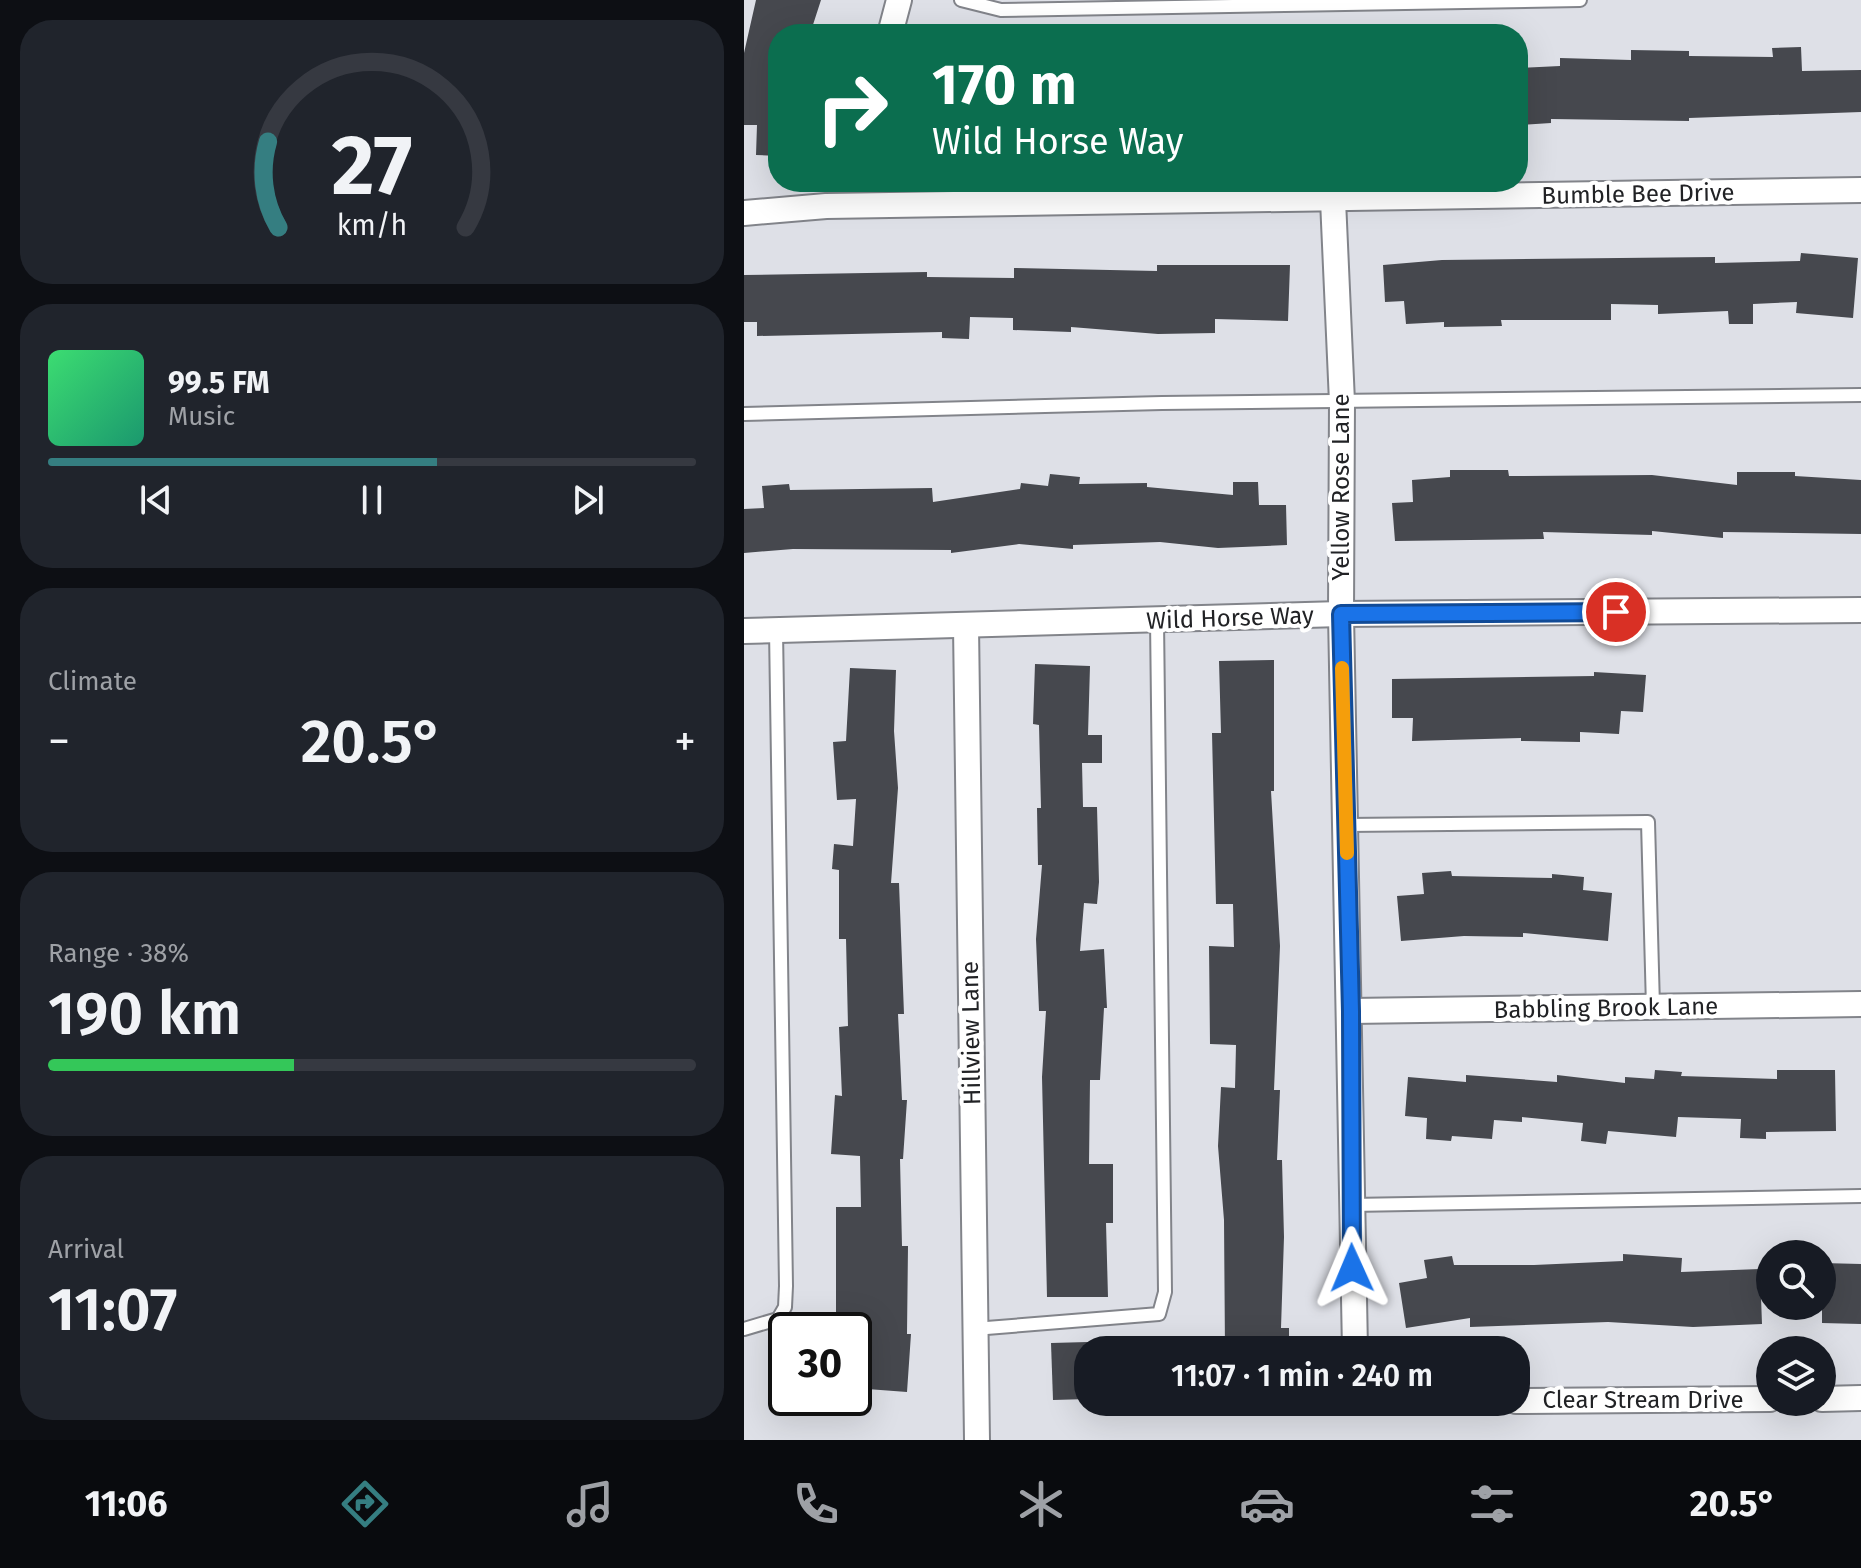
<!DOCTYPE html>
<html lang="en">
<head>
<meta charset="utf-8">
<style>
  :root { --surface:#171b24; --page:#20242c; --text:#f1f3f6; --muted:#9ea1a6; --line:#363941; --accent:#357e81 }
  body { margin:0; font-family:"Fira Sans",sans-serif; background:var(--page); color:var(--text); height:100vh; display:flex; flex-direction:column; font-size:30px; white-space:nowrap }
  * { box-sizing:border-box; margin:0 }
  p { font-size:26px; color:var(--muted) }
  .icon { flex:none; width:44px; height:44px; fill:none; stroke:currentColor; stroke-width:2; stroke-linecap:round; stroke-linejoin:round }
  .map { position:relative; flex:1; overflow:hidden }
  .side { display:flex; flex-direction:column; gap:20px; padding:20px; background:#0d0f14; width:744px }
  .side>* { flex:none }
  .hud { position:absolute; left:24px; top:24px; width:760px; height:168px; border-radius:32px; box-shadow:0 8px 32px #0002; background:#0b6e4f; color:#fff; overflow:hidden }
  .controls { position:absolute; left:1012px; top:1240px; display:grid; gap:16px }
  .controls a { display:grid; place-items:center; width:80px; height:80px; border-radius:50%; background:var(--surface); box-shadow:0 8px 32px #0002; font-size:40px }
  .speed { position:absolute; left:24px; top:1312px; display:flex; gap:16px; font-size:40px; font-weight:700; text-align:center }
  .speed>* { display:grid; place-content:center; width:104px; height:104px; border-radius:50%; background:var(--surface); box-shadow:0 8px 32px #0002; line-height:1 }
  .speed .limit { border:4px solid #111; border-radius:12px; background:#fff; color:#111 }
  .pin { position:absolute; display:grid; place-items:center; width:68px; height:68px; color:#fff; margin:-34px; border:4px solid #fff; border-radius:50%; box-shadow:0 2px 8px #0007 }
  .me { position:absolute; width:88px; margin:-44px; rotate:359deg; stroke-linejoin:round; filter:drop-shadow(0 0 6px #0008) }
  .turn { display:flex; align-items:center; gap:28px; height:168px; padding:0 32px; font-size:36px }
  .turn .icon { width:104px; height:104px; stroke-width:2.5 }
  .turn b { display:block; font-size:56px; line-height:68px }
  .big { font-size:60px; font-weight:600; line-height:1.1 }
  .side .widget { flex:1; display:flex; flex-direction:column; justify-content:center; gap:12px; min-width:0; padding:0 28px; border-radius:32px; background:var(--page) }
  .side .dial { align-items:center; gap:0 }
  .dial svg { height:208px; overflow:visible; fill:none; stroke:var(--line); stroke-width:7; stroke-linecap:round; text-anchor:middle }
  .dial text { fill:var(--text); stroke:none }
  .song { display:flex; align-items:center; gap:24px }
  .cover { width:96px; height:96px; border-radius:12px; background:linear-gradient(135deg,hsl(140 70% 55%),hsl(160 70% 35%)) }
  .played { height:8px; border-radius:4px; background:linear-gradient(90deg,var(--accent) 60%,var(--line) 60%) }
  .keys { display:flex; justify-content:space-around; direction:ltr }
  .heat { display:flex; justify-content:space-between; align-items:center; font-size:44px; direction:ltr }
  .charge { height:12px; border-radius:6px; background:linear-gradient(90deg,#34c759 38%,var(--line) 0) }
  .trip { position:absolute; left:330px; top:1336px; width:456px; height:80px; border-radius:32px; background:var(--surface); box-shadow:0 8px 32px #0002; font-weight:600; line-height:80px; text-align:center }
  .dock { display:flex; height:128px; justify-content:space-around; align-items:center; background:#090b0e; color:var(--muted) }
  .dock .icon { width:56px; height:56px }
  .dock .selected { color:var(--accent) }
  .dock b { font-size:36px; color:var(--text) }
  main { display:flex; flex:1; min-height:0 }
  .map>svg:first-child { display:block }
  .building { fill:#46484e }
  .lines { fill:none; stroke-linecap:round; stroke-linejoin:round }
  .service-casing { stroke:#82848a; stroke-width:16 }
  .minor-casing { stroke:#82848a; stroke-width:28 }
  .service { stroke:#fff; stroke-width:12 }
  .minor { stroke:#fff; stroke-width:24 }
  .route-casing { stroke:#114b97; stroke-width:20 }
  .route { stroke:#1a73e8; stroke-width:14 }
  .slow { stroke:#f59e0b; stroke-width:14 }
  .labels { text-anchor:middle; stroke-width:8; stroke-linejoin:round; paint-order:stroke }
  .street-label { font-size:24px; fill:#212225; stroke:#fff }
</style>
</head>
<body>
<main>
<section class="side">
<div class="widget dial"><svg viewBox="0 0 100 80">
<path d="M14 69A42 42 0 1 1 86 69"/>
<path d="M14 69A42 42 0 0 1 10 36" stroke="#357e81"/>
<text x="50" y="56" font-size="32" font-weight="700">27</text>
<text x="50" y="72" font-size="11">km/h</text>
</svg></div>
<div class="widget">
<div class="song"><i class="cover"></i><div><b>99.5 FM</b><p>Music</p></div></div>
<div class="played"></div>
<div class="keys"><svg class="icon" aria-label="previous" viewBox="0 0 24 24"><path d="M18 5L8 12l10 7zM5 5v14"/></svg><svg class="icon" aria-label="pause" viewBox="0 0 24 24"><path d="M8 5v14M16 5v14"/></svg><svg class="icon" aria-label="next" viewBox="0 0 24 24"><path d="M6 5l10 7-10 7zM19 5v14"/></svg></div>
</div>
<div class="widget"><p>Climate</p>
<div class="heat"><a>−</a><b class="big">20.5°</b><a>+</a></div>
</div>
<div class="widget"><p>Range · 38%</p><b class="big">190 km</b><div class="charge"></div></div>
<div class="widget"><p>Arrival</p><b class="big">11:07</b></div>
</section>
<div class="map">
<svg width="1117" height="1440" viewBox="0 0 1117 1440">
  <rect width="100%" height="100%" fill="#dee0e7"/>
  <g class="building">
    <path d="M 12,0 L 77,0 L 66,34 L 34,34 L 34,156 L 12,155 L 13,125 L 0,125 L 0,53 Z"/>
    <path d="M 1057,47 L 1058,71 L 1117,70 L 1117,112 L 945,118 L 945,121 L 807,119 L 807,123 L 774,125 L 774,68 L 816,66 L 816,58 L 887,60 L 887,50 L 945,51 L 945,56 L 1029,57 L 1028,48 Z"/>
    <path d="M 1057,253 L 1114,258 L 1109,318 L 1052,313 L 1053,302 L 1009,304 L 1009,324 L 985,324 L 984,311 L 914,314 L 914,305 L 867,304 L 867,320 L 757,320 L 758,326 L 700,327 L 700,322 L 662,324 L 660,301 L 641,302 L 639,265 L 698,260 L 971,257 L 971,263 L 1056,261 Z"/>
    <path d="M 413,265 L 546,265 L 544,321 L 471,319 L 471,333 L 414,334 L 327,327 L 327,332 L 269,330 L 269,318 L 226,317 L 225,339 L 198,338 L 198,332 L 13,336 L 13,322 L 0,322 L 0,275 L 183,272 L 183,277 L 270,278 L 270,268 L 413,271 Z"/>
    <path d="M 706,470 L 764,470 L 765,476 L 908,475 L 993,485 L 993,472 L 1051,472 L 1051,476 L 1117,480 L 1117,534 L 979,532 L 979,538 L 908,531 L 908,535 L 799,532 L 800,539 L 651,541 L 648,503 L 669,502 L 668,480 L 706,477 Z"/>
    <path d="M 306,474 L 336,477 L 335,484 L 403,483 L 403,487 L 489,495 L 489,482 L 514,482 L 515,505 L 542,505 L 543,545 L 474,548 L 416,542 L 329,545 L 329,549 L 275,544 L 207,553 L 207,550 L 49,549 L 0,553 L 0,509 L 20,508 L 18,486 L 45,484 L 46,490 L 188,488 L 189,502 L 276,489 L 277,483 L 304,486 Z"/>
    <path d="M 530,660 L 530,791 L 527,791 L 536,946 L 530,1090 L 536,1090 L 533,1160 L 538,1160 L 540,1237 L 537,1328 L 545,1328 L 545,1350 L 481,1350 L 480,1220 L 474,1146 L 477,1087 L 491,1088 L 492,1045 L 466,1044 L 465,946 L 490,947 L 489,904 L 472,904 L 468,733 L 477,733 L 475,661 Z"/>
    <path d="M 291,664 L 346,666 L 344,735 L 358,735 L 358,763 L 338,763 L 339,807 L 353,807 L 355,882 L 353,904 L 340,903 L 336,951 L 360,949 L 363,1008 L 360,1008 L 356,1080 L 346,1080 L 345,1164 L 369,1164 L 369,1223 L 362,1223 L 364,1297 L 303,1297 L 298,1077 L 302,1011 L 295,1011 L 292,939 L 298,865 L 294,865 L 293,808 L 297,808 L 295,725 L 289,724 Z"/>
    <path d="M 106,668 L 152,670 L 150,731 L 154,788 L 147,883 L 155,883 L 160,1014 L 154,1014 L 158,1100 L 163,1100 L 159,1159 L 156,1159 L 158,1246 L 164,1246 L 163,1334 L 167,1334 L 163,1392 L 110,1388 L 110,1330 L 92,1330 L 92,1207 L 117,1207 L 116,1156 L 87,1154 L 91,1095 L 98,1096 L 95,1027 L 104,1026 L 102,939 L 95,939 L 95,870 L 88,869 L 90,844 L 109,846 L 112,799 L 93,800 L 89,742 L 102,741 Z"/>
    <path d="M 850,672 L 902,675 L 899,712 L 877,711 L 875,734 L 836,732 L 836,742 L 777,741 L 777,738 L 668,741 L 669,718 L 648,718 L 648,679 L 850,676 Z"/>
    <path d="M 707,871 L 708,876 L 808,878 L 808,874 L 840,877 L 839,890 L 868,893 L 864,941 L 779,933 L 779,937 L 720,936 L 657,941 L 653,896 L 680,894 L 678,873 Z"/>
    <path d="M 911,1070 L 938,1072 L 937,1076 L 1033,1079 L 1033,1070 L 1091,1070 L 1092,1131 L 1022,1132 L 1022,1139 L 996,1138 L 997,1119 L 934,1117 L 932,1137 L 864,1131 L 862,1144 L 837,1141 L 839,1123 L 778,1117 L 778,1122 L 750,1120 L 748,1139 L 708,1136 L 707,1141 L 682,1139 L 683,1118 L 661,1116 L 664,1077 L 722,1082 L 722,1075 L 813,1082 L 813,1075 L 881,1083 L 881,1077 L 910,1079 Z"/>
    <path d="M 879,1254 L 938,1258 L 937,1272 L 1016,1269 L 1018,1324 L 949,1327 L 864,1322 L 726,1327 L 726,1318 L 662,1328 L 655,1283 L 683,1278 L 680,1260 L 708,1256 L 710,1265 L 790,1265 L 879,1261 Z"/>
    <path d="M 1078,1263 L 1117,1264 L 1117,1324 L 1078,1323 Z"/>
    <path d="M 344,1342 L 344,1399 L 309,1400 L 307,1343 Z"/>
  </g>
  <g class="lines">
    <g class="service-casing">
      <g id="service">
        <path d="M 217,0 L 257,10 L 836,0"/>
        <path d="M 0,414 L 418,403 L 1117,395"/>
        <path d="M 602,825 L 904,822 L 909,1007"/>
        <path d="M 607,1205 L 1117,1196"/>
        <path d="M 0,1329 L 34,1319 L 41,1307 L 42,1286 L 32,630"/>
        <path d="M 230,1329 L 415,1314 L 421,1292 L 413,620"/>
      </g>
    </g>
    <g class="minor-casing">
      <g id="minor">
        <path d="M 146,34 L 155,0"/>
        <path d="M 589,200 L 598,402 L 597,614 L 611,1350"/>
        <path d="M 0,213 L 82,206 L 1117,190"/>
        <path d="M 222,626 L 233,1440"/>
        <path d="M 0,631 L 597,614 L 1117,610"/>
        <path d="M 607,1011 L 1117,1004"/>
        <path d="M 1078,1399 L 1117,1398"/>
        <path d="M 772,1401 L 1026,1399"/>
        <path d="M 664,1402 L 700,1402"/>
      </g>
    </g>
    <use href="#service" class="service"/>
    <use href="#minor" class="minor"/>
  </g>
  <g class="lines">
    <g class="route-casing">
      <path id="route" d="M 608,1268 L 607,1011 L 597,614 L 872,612"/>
    </g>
    <use href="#route" class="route"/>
    <path class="slow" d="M 598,668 L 603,853"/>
  </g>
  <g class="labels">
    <g class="street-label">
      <text transform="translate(894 194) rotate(-1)" y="8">Bumble Bee Drive</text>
      <text transform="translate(597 487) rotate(-90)" y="8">Yellow Rose Lane</text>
      <text transform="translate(486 618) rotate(-2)" y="8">Wild Horse Way</text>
      <text transform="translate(862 1008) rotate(-1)" y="8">Babbling Brook Lane</text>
      <text transform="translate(227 1033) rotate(-91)" y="8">Hillview Lane</text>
      <text x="899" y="1408">Clear Stream Drive</text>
    </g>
  </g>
</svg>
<div class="controls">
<a><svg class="icon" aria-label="search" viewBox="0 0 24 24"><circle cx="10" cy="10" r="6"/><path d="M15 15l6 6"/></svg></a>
<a><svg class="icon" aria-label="layers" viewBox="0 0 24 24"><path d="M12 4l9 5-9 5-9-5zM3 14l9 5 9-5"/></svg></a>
</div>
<div class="speed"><div class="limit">30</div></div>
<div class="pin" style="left:872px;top:612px;background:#d93025"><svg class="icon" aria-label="arrive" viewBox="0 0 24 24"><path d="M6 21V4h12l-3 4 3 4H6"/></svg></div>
<svg class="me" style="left:608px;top:1268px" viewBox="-20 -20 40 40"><path d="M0-17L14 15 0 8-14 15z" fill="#1a73e8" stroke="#fff" stroke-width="4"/></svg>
<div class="trip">11:07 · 1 min · 240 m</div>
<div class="hud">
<div class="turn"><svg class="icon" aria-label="right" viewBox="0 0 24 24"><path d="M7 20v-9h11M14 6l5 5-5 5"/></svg><div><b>170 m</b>Wild Horse Way</div></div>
</div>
</div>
</main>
<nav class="dock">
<b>11:06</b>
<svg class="icon selected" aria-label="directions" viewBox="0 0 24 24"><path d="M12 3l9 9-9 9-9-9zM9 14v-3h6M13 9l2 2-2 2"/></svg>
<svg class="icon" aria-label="music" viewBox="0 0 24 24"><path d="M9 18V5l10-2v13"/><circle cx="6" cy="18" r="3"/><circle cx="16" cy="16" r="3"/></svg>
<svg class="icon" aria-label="phone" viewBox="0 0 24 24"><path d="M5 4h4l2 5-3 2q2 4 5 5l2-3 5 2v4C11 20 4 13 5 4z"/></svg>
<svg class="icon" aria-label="climate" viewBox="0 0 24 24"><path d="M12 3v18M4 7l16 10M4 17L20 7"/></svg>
<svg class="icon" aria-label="car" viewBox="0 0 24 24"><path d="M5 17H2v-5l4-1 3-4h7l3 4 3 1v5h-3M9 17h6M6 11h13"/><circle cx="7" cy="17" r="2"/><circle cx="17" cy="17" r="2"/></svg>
<svg class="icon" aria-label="filters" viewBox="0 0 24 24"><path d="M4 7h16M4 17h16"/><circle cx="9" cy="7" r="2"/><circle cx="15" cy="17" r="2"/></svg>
<b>20.5°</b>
</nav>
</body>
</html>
